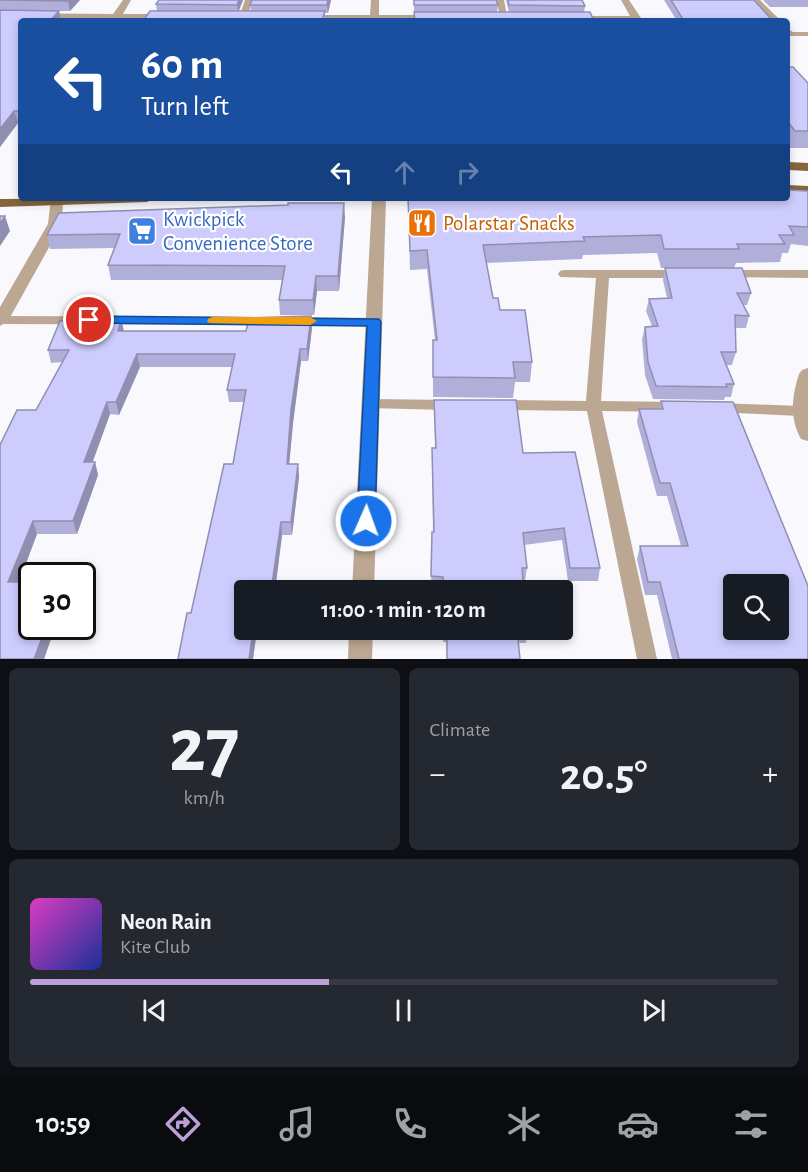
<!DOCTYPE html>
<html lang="en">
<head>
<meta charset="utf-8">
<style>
  :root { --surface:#171b24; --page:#242831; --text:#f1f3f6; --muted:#9ea1a6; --line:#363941; --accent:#bba0d6 }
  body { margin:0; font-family:"Alegreya Sans",sans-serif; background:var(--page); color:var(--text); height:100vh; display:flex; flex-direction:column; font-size:22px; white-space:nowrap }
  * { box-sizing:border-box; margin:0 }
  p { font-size:20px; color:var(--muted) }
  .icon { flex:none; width:33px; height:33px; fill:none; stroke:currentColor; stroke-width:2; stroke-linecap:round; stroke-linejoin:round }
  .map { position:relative; height:659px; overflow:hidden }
  .drawer { display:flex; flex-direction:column; gap:9px; padding:9px; background:#0d0f14; flex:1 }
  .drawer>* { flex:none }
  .top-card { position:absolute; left:18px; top:18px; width:772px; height:183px; border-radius:6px; box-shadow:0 3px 9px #0003; background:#1a4fa0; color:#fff; overflow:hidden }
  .buttons { position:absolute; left:723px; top:574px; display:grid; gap:12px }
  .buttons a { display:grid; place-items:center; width:66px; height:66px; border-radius:6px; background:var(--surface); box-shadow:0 3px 9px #0003; font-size:30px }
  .speed { position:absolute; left:18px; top:562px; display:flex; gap:12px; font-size:30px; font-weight:700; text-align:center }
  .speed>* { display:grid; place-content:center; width:78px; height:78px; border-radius:50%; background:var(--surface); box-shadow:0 3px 9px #0003; line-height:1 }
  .speed .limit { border:3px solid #111; border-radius:9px; background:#fff; color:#111 }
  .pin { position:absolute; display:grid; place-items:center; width:51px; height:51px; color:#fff; margin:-26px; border:3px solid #fff; border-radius:50%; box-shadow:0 2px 6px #0007 }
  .me { position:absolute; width:66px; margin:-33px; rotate:2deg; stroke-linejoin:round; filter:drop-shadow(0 0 4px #0008) }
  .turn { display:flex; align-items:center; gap:21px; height:126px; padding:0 24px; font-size:27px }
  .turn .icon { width:78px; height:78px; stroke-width:2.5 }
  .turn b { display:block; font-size:42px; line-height:51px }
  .lanes { display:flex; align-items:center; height:57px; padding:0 24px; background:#0003; justify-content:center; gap:30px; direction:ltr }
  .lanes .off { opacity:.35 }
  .big { font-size:45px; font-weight:600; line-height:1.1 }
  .drawer .widget { flex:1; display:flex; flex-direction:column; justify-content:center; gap:9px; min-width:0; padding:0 21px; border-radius:9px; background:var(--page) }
  .drawer .dial { align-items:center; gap:0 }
  .dial b { font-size:78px; line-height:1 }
  .song { display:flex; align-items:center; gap:18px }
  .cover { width:72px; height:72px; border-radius:9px; background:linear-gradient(135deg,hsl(310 70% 55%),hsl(230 70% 35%)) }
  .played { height:6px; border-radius:3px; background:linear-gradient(90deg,var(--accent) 40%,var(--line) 40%) }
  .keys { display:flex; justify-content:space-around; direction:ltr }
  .heat { display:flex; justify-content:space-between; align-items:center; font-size:33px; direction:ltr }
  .drawer .tiles { flex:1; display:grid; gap:9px; grid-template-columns:1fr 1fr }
  .widget:last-child { grid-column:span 2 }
  .trip { position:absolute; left:234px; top:580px; width:339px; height:60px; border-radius:6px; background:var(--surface); box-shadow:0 3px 9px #0003; font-weight:600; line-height:60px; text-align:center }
  .menu { display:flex; height:96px; justify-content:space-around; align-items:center; background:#090b0e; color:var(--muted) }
  .menu .icon { width:42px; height:42px }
  .menu .active { color:var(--accent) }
  .menu b { font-size:27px; color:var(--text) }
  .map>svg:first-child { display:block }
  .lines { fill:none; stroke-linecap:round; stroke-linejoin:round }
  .service { fill:#bca892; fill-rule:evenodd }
  .minor { fill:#bca892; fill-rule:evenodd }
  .primary { fill:#87653c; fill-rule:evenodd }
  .wall { fill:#b0afda }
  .shaded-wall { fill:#908fb1 }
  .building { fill:#cdccfd; stroke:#908fb1; stroke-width:1.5; fill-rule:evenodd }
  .route { fill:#1a73e8; stroke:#114b97; stroke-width:1.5 }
  .slow { fill:#f59e0b }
  .labels { text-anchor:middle; stroke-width:4.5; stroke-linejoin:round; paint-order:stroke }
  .shop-label { font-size:21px; fill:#366cbe; stroke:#fff; text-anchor:start }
  .food-label { font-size:21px; fill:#c56008; stroke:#fff; text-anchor:start }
</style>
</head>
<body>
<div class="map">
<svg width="808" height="659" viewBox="0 0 808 659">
  <rect width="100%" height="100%" fill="#f9f8fd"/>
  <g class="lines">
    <g class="service">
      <path d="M 245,0 L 253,0 L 247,17 L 243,19 L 239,17 Z"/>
      <path d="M 496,0 L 504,0 L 508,21 L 501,19 Z"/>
      <path d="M 752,0 L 760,0 L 781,21 L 773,21 Z"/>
      <path d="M 788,29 L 793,32 L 808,32 L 808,36 L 788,36 Z"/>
      <path d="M 564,270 L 683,270 L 689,274 L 683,278 L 609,278 L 601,401 L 678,402 L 683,403 L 685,407 L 683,411 L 678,412 L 602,411 L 657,659 L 637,659 L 587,411 L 499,410 L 494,409 L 492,405 L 494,401 L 499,400 L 586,401 L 596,278 L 560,277 L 558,274 L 560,271 Z"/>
      <path d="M 726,270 L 808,270 L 808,278 L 722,277 L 720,274 L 722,271 Z"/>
      <path d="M 0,316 L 267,317 L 274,321 L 267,325 L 1,324 Z"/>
      <path d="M 295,317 L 374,318 L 381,322 L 374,326 L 290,324 L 288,321 Z"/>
      <path d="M 371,399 L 450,400 L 455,401 L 457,405 L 455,409 L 450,410 L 366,408 L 364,404 L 366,400 Z"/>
      <path d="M 718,403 L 800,406 L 805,407 L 808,411 L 805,415 L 800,416 L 713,412 L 711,408 L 713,404 Z"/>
    </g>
    <g class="minor">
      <path d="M 123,0 L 131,0 L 123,14 L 168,14 L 173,17 L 168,20 L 0,19 L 0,13 L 113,14 Z"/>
      <path d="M 371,0 L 379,0 L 379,15 L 435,15 L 440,18 L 435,21 L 305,21 L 300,18 L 305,15 L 370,15 Z"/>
      <path d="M 621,0 L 629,0 L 643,21 L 569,21 L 567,19 L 572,16 L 630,16 Z"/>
      <path d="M 51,198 L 61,198 L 63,201 L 62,224 L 8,321 L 0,326 L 0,307 L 48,224 Z"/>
      <path d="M 372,198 L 386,198 L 374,591 L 352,591 Z"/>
      <path d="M 808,368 L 808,441 L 801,439 C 789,418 792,396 799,374 L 802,370 Z"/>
      <path d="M 349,630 L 373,630 L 372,659 L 348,659 Z"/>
    </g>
    <g class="primary">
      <path d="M 788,162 L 808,163 L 808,171 L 788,170 Z"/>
      <path d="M 788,185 L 808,186 L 808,194 L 788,193 Z"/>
      <path d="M 154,198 L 147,202 L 0,207 L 0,199 Z"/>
    </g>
  </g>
  <g class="wall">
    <path d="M 0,0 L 80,0 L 70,11 L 59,11 L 61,21 L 21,21 L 21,123 L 18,123 L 0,147 Z"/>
    <path d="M 243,0 L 239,11 L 251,11 L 250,5 L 331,0 L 328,13 L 325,13 L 325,21 L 143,21 L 157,11 L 156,4 Z"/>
    <path d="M 414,0 L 498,5 L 497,12 L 509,12 L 506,0 L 582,0 L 585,6 L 584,12 L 414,21 Z"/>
    <path d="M 664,0 L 757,0 L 756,3 L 773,21 L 677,21 Z"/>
    <path d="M 763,0 L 808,0 L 808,7 L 770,7 Z"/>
    <path d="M 788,67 L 808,83 L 808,148 L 790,148 L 788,144 Z"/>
    <path d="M 808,191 L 808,246 L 791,244 L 788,253 L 782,253 L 780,262 L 736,263 L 734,268 L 661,268 L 657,253 L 583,255 L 582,259 L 486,263 L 493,298 L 532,362 L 530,382 L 515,382 L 513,398 L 433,397 L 433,340 L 435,340 L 427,269 L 410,270 L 408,198 Z"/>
    <path d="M 345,217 L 339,291 L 317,291 L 314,315 L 280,315 L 279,300 L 282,280 L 111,280 L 108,265 L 115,248 L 50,249 L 47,235 Z"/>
    <path d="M 665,268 L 751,293 L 747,305 L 743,305 L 749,316 L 746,328 L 735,328 L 736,352 L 732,365 L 726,365 L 734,384 L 731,397 L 725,397 L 724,400 L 653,399 L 645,375 L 642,339 L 645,327 L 652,326 L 646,311 L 649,299 L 667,298 L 663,280 Z"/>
    <path d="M 311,316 L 312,328 L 308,361 L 301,361 L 293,423 L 289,464 L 298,464 L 299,477 L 292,535 L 282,535 L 275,591 L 244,591 L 244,630 L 257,630 L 253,659 L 178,659 L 191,613 L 233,464 L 244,402 L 229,402 L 227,390 L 233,367 L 140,367 L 119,415 L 110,414 L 92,462 L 95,462 L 98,475 L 77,534 L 37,534 L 19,582 L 55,627 L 44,659 L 0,659 L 36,410 L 62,362 L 51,363 L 48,350 L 121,319 L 124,331 L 246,331 Z"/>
    <path d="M 434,400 L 523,453 L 600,568 L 598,581 L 568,581 L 562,540 L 524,545 L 527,568 L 525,581 L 523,581 L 524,591 L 442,591 L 442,589 L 431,589 L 432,532 L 433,532 L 432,448 L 435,448 Z"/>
    <path d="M 661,401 L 808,659 L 672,659 L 657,595 L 645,595 L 637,559 L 640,546 L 681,546 L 667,496 L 657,496 L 637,422 L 639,409 L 659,409 Z"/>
    <path d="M 443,630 L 528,630 L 526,643 L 518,643 L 520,659 L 447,659 L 446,642 L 443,642 Z"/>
  </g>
  <g class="shaded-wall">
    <path d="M 68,0 L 80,0 L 70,11 L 68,1 Z"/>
    <path d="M 239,0 L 243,0 L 238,12 L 237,5 Z"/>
    <path d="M 328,0 L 331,0 L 328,13 L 327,5 Z"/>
    <path d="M 59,11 L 61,21 L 50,21 Z"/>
    <path d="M 14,111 L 18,123 L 0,147 L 0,129 Z"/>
    <path d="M 344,203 L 345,217 L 339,291 L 338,276 Z"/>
    <path d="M 5,216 L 10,231 L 0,246 L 0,224 Z"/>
    <path d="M 316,276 L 317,291 L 314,315 L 313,300 Z"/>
    <path d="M 311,316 L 312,328 L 308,361 L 307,349 Z"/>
    <path d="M 121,319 L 124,332 L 118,331 Z"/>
    <path d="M 300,349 L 301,361 L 293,423 L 288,477 L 287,464 L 291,410 Z"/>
    <path d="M 137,354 L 140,367 L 119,415 L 116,402 Z"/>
    <path d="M 107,402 L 110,414 L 88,475 L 84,462 Z"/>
    <path d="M 95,462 L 98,475 L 77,534 L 73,521 Z"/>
    <path d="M 298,464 L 299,477 L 292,535 L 291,522 Z"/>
    <path d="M 33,521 L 37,534 L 14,595 L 8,582 Z"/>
    <path d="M 281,522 L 282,535 L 275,591 L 271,591 Z"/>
    <path d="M 46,627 L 55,627 L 44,659 L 34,659 Z"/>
    <path d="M 253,630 L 257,630 L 253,659 L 249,659 Z"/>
  </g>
  <g class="building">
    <path d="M 0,0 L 68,0 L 68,1 Z"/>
    <path d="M 159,0 L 239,0 L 237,5 L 156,4 Z"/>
    <path d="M 252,0 L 328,0 L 327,5 L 250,5 Z"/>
    <path d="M 414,0 L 496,0 L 498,5 L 414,5 Z"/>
    <path d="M 508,0 L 582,0 L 585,6 L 509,5 Z"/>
    <path d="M 671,0 L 754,0 L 773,21 L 684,21 Z"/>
    <path d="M 0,10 L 59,11 L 50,21 L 86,21 L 21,21 L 21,111 L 14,111 L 0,129 Z"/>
    <path d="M 150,11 L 325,11 L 322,21 L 143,21 Z"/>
    <path d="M 414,12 L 590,12 L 594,21 L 415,21 Z"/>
    <path d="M 788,67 L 793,67 L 808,83 L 808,131 L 795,131 L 788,122 Z"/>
    <path d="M 788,190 L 808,191 L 808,227 L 789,226 L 794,235 L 779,235 L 785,244 L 737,244 L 739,249 L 664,249 L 661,235 L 583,237 L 585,241 L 483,245 L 493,298 L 498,298 L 500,310 L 525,310 L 532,362 L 513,362 L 515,378 L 433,377 L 433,340 L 437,340 L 427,250 L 410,251 L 408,198 L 788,198 Z"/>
    <path d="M 288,203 L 344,203 L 338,276 L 316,276 L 313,300 L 279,300 L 285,266 L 108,265 L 120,234 L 47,235 L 59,213 L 288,205 Z"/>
    <path d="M 0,216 L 5,216 L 0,224 Z"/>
    <path d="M 665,268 L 742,268 L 751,293 L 737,293 L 749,316 L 735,315 L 736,352 L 721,352 L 734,384 L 726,384 L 727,387 L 656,386 L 648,362 L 645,327 L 658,326 L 649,299 L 672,298 Z"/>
    <path d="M 311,316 L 307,349 L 300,349 L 291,410 L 287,464 L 298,464 L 291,522 L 281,522 L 271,591 L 244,591 L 244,630 L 253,630 L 249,659 L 178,659 L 187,613 L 191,613 L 224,464 L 233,464 L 246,390 L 227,390 L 235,354 L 137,354 L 116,402 L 107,402 L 84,462 L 95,462 L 73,521 L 33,521 L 8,582 L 32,582 L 32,627 L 46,627 L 34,659 L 0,659 L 0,445 L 17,410 L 36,410 L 69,350 L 48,350 L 60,321 L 121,319 L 118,331 L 246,331 L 249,318 Z"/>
    <path d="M 434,400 L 516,400 L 523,453 L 575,452 L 600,568 L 570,568 L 564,528 L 523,533 L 527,568 L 522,568 L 524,591 L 443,591 L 443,577 L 431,576 L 432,532 L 434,532 L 432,448 L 436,448 Z"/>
    <path d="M 661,401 L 733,402 L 808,586 L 808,659 L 679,659 L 660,582 L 648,582 L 640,546 L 688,546 L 670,483 L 660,483 L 639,409 L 663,409 ZM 734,585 L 778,585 L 778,630 L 734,630 Z"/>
    <path d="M 447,630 L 517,630 L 520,659 L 447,659 Z"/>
  </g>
  <path class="route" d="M 89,316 L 379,319 L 381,322 L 375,521 L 372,526 L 366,528 L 360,526 L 357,521 L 367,326 L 84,323 L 82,320 L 84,317 Z"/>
  <path class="slow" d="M 213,317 L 310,317 L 317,321 L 310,325 L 209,323 L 207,321 L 209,318 Z"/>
  <defs>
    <g id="restaurant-square" transform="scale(1.5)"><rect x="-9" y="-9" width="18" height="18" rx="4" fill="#e8710a" stroke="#fff"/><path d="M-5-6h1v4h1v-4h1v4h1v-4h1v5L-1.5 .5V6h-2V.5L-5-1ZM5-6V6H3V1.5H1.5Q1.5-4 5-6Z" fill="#fff"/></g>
    <g id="supermarket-square" transform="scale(1.5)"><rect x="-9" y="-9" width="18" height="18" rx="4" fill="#3f7fe0" stroke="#fff"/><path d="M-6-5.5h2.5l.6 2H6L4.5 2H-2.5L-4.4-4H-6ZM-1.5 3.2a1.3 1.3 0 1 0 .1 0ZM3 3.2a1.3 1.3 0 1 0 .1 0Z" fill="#fff"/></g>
  </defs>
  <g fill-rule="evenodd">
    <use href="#restaurant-square" x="422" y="223"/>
    <use href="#supermarket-square" x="142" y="231"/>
  </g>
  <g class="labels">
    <g class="shop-label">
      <text x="163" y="226">Kwickpick<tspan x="163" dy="24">Convenience Store</tspan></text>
    </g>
    <g class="food-label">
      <text x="443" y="230">Polarstar Snacks</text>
    </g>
  </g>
</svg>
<div class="buttons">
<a><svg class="icon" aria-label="search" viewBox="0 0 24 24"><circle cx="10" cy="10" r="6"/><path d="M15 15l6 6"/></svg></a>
</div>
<div class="speed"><div class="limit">30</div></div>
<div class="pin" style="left:89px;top:320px;background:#d93025"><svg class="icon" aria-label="arrive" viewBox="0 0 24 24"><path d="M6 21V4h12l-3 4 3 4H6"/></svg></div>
<svg class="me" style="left:366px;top:521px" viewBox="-20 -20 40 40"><circle r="17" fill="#1a73e8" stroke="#fff" stroke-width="3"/><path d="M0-11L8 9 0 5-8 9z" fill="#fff"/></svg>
<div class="trip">11:00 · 1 min · 120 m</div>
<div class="top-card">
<div class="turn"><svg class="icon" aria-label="left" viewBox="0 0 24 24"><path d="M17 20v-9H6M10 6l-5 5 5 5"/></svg><div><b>60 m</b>Turn left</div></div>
<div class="lanes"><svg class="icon" aria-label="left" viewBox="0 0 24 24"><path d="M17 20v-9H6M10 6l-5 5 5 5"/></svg><svg class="icon off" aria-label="ahead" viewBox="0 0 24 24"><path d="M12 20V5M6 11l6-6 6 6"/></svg><svg class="icon off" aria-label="right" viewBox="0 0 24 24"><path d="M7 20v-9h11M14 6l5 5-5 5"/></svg></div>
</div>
</div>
<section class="drawer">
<div class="tiles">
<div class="widget dial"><b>27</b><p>km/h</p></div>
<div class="widget"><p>Climate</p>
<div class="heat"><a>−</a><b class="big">20.5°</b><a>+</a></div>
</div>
<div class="widget">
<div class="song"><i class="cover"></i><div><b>Neon Rain</b><p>Kite Club</p></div></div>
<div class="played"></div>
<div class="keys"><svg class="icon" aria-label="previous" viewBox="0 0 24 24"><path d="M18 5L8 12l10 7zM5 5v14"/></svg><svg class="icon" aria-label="pause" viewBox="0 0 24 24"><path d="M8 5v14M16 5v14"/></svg><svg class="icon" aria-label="next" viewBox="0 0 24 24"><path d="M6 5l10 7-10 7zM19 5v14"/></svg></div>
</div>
</div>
</section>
<nav class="menu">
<b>10:59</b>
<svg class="icon active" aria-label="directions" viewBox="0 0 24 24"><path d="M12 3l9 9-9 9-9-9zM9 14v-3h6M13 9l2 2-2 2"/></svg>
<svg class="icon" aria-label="music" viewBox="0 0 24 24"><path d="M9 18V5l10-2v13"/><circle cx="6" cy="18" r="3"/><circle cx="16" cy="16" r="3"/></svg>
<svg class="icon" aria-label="phone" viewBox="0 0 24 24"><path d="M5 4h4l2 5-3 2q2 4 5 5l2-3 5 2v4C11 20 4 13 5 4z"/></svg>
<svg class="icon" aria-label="climate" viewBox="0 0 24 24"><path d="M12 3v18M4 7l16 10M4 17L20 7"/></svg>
<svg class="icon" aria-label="car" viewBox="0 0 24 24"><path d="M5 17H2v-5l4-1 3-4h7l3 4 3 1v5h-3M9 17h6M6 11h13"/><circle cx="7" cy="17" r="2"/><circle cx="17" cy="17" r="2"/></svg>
<svg class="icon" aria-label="filters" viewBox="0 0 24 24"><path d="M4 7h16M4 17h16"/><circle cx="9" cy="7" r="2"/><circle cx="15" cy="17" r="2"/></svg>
</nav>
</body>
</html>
